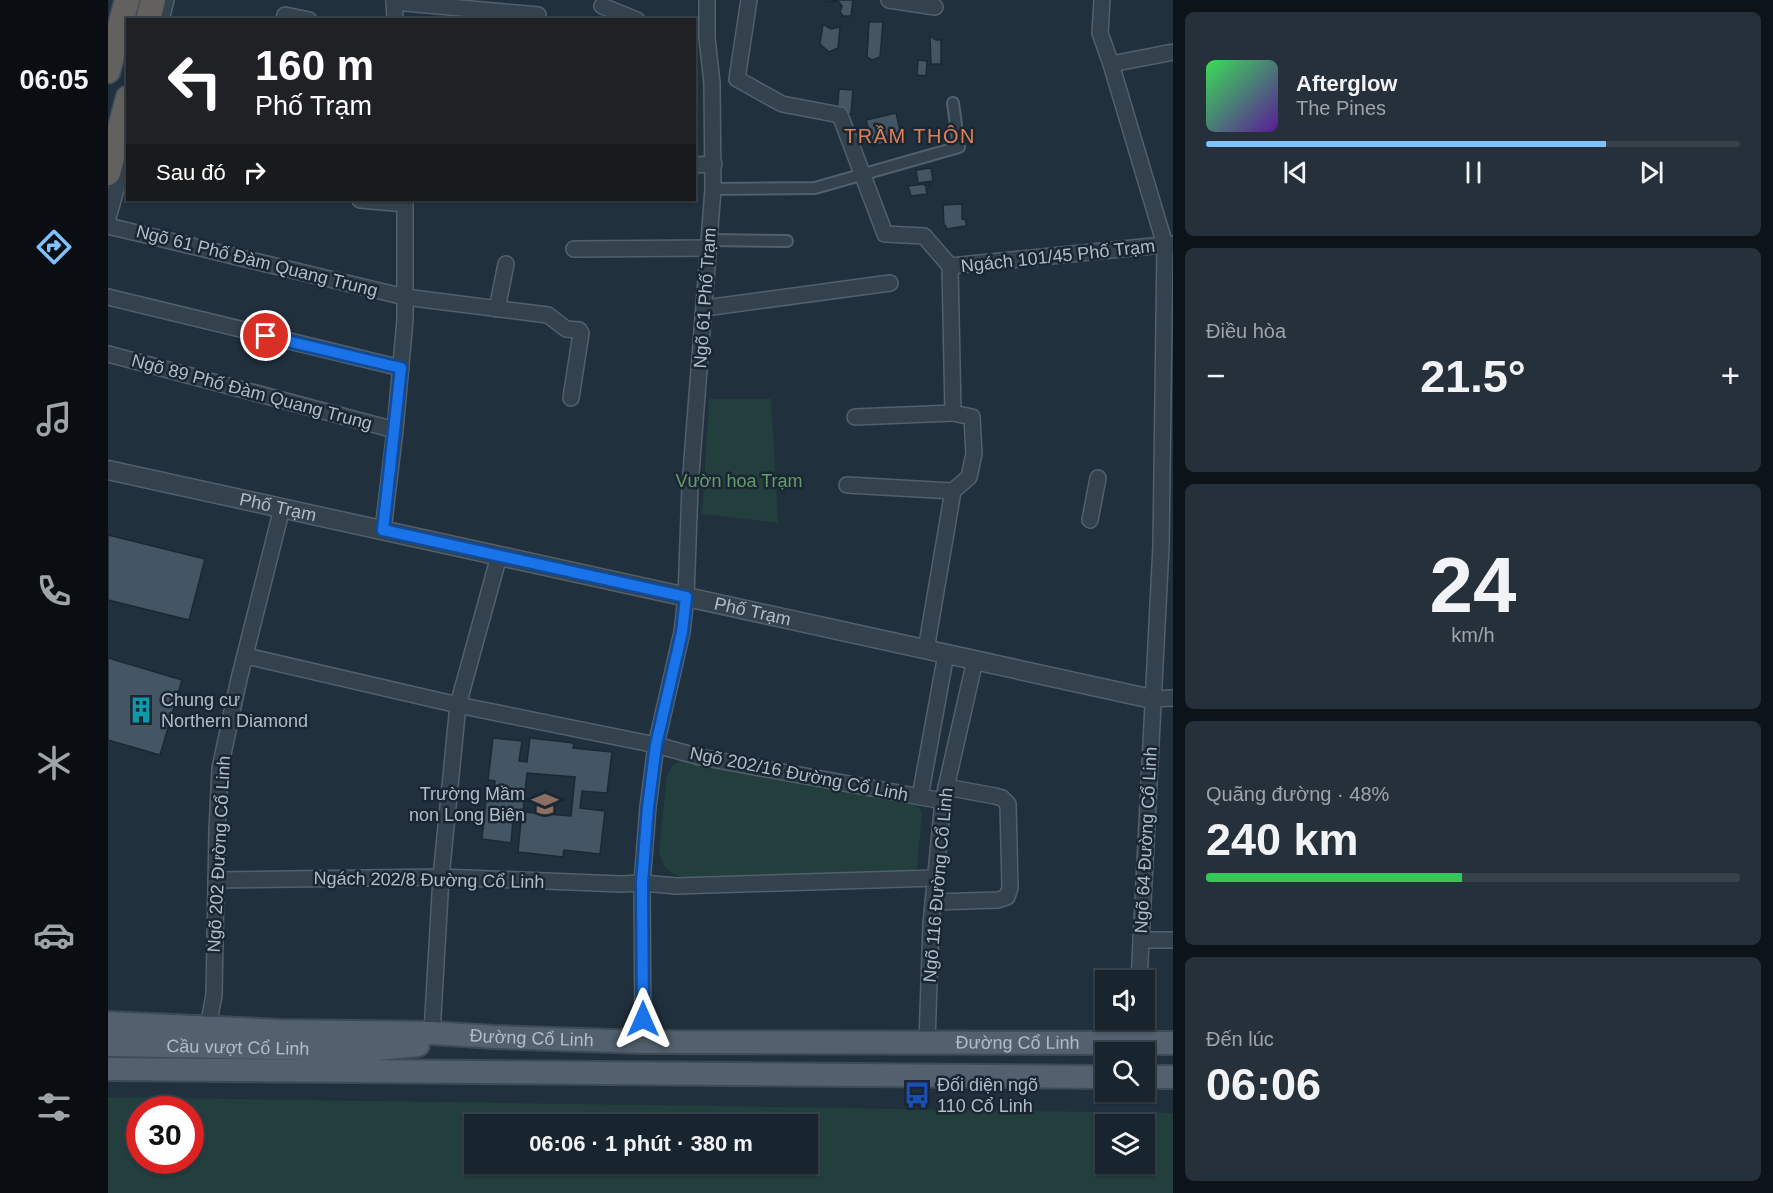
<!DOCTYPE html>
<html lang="vi">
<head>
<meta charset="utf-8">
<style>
  :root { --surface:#18242e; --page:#25303a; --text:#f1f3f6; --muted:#9fa4aa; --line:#36414a; --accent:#7ec1ff }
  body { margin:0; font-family:Arial,sans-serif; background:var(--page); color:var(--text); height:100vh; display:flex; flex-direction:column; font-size:22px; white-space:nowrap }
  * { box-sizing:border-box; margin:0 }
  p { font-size:20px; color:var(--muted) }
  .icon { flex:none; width:33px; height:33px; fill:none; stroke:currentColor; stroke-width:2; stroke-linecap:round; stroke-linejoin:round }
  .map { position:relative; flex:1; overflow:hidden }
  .panel { display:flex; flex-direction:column; gap:12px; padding:12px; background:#0d1419; width:600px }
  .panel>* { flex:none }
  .banner { position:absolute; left:18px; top:18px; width:570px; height:183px; border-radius:0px; box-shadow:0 2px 4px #0004,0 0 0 2px var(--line); background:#202124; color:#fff; overflow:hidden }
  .tools { position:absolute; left:987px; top:970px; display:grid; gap:12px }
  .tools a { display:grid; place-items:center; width:60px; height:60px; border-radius:0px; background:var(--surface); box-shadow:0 2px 4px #0004,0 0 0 2px var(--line); font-size:30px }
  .speed { position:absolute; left:18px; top:1096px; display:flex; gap:12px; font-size:30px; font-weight:700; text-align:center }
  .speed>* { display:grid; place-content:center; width:78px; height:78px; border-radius:50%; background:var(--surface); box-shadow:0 2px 4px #0004,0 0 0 2px var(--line); line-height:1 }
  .speed .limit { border:9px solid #d22; background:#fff; color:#111 }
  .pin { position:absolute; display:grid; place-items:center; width:51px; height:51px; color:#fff; margin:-26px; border:3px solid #fff; border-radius:50%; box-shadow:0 2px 6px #0007 }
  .me { position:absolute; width:66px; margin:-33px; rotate:0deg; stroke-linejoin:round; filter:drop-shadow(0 0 4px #0008) }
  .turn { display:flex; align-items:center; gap:21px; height:126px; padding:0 30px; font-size:27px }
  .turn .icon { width:78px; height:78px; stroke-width:2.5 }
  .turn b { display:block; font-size:42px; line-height:51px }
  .then { display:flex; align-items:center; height:57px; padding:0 30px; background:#0003; gap:12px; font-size:22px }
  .big { font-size:45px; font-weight:600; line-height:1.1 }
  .panel .widget { flex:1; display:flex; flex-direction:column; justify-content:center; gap:9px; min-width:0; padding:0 21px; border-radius:9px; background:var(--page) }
  .panel .dial { align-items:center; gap:0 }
  .dial b { font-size:78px; line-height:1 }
  .song { display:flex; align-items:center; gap:18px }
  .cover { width:72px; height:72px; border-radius:9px; background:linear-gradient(135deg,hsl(130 70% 55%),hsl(270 70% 35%)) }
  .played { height:6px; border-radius:3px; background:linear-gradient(90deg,var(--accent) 75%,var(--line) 75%) }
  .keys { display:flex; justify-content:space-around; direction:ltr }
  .heat { display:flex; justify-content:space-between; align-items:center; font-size:33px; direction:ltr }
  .charge { height:9px; border-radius:4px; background:linear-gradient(90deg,#34c759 48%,var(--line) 0) }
  .trip { position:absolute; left:356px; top:1114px; width:354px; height:60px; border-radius:0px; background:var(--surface); box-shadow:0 2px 4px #0004,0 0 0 2px var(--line); font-weight:600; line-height:60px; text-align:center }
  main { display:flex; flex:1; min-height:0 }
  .tab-bar { display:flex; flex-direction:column; width:108px; justify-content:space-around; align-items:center; background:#0a0e12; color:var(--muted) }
  .tab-bar .icon { width:42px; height:42px }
  .tab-bar .current { color:var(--accent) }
  .tab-bar b { font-size:27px; color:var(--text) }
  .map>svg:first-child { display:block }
  .green { fill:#223e3d; fill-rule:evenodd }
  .building { fill:#445664; stroke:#1c2934; stroke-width:1.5; fill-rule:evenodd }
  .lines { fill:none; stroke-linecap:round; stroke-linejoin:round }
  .pedestrian-casing { stroke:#52606b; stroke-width:14 }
  .minor-casing { stroke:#52606b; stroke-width:18 }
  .tertiary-casing { stroke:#52606b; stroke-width:21 }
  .primary-casing { stroke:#3d4b56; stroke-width:26 }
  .trunk-casing { stroke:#3f4d58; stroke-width:27 }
  .pedestrian { stroke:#34424d; stroke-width:10 }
  .minor { stroke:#34424d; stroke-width:15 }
  .tertiary { stroke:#34424d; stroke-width:18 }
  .primary { stroke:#52616d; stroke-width:22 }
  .trunk { stroke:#63615e; stroke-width:24 }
  .route-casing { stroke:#114b97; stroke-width:15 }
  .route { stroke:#1a73e8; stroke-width:10 }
  .labels { text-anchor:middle; stroke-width:5; stroke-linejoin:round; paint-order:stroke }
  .street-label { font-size:18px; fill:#afbdc9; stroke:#1a2732 }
  .park-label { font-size:18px; fill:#649c69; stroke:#1a2732 }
  .poi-label { font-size:18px; fill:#afbdc9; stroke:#1a2732; text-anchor:start }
  .neighbourhood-label { font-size:20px; letter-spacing:1.5px; fill:#de7e56; stroke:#1a2732 }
</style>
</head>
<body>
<main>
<nav class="tab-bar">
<b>06:05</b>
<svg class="icon current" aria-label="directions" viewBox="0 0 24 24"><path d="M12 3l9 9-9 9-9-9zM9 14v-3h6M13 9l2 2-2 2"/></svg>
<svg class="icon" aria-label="music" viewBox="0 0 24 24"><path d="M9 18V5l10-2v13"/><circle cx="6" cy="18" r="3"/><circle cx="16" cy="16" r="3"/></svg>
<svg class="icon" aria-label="phone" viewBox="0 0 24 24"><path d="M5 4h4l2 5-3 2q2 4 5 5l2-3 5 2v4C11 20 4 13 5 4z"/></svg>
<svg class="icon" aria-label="climate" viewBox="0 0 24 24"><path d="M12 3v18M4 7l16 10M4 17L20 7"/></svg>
<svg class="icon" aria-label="car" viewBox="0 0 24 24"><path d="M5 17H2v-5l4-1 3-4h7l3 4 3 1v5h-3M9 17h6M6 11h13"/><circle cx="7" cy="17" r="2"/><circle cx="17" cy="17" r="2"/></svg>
<svg class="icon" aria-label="filters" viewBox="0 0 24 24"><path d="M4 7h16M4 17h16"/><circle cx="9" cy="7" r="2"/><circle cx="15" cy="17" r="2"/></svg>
</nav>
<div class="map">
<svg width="1065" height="1193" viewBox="0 0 1065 1193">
  <rect width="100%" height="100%" fill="#20303d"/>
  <g class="green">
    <path d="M 601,399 L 663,399 L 670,523 L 594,514 Z"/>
    <path d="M 573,760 L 804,802 L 814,812 L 809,867 L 806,873 L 576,879 C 561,872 554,868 551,851 L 559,776 L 564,766 Z"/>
    <path d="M 0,1097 L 1065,1113 L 1065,1193 L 0,1193 ZM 32,1110 L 82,1110 L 82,1161 L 32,1161 ZM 366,1125 L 699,1125 L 699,1164 L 366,1164 ZM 998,1125 L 1036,1125 L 1036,1164 L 998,1164 Z"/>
  </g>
  <g class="building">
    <path d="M 717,0 L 745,0 L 743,16 L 735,16 L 732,12 L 734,6 L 730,1 L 719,2 Z"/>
    <path d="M 761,22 L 775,22 L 772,57 L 764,60 L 759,57 Z"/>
    <path d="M 715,24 L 723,29 L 732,27 L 730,48 L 721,52 L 712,44 Z"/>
    <path d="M 822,36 L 828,40 L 833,40 L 833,64 L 823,64 Z"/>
    <path d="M 810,60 L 819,61 L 818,76 L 809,75 Z"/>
    <path d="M 731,89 L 745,90 L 743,114 L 729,113 Z"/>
    <path d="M 788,113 L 794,139 L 765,146 L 758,120 Z"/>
    <path d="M 823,168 L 825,181 L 810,183 L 808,170 Z"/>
    <path d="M 817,184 L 817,186 L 822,185 L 822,187 L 818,188 L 819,194 L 803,196 L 800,186 Z"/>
    <path d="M 854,204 L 854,219 L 858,220 L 858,226 L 838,229 L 838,226 L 836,225 L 835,205 Z"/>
    <path d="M 0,535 L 97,559 L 81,620 L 0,600 Z"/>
    <path d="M 0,658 L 74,680 L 52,755 L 0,740 Z"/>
    <path d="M 385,738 L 414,741 L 411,761 L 419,762 L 422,738 L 466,743 L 465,748 L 504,752 L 499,793 L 474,791 L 472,808 L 497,811 L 492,854 L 456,850 L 455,857 L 410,852 L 413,821 L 405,820 L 403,843 L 374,839 L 378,800 L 384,800 L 387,781 L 380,780 ZM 419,773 L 467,777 L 463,816 L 415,812 Z"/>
  </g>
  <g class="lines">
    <g class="pedestrian-casing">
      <g id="pedestrian">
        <path d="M 605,189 L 707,188 L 851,147 L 845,103"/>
        <path d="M 602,240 L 679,241"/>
      </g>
    </g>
    <g class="minor-casing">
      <g id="minor">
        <path d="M 286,0 L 287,20"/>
        <path d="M 641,0 L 629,79 L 674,104 L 732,115 L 777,234 L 816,236 L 842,266 L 845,413 L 864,417 L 866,454 L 861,477 L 845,491 L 818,650"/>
        <path d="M 781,0 L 827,7"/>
        <path d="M 994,0 L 992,33 L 1003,64 L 1057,245 L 1053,546 L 1031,981"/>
        <path d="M 286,2 L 430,15"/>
        <path d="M 494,6 L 529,20"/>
        <path d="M 53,20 L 58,0"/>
        <path d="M 176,20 L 177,15 L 201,20"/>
        <path d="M 1003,64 L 1065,52"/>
        <path d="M 586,165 L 606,164"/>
        <path d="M 252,200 L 297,204"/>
        <path d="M 0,218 L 16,160"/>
        <path d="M 0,226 L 297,297 L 440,315 L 458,329 L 471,330 L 473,333 L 463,398"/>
        <path d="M 466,249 L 601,248"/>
        <path d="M 842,266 L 1065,244"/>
        <path d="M 0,297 L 293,368"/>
        <path d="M 597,308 L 782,283"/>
        <path d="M 389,309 L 398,264"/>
        <path d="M 0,354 L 287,430"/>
        <path d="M 747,417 L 845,413"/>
        <path d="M 739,485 L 845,491"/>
        <path d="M 982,520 L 990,478"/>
        <path d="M 275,530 L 287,430 L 297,320 L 297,200"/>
        <path d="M 138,656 L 350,705 L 548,745 L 592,757 L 835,801"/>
        <path d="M 1044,699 L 1065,698"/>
        <path d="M 812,797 L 838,654"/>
        <path d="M 108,880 L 333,877 L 513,884 L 534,883 L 569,886 L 828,878"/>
        <path d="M 825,902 L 890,900 L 899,897 L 902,888 L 900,804 L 894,798 L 887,796 L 838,787"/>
        <path d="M 1033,940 L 1065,940"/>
        <path d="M 100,1027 L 106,995 L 109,831 L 112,768 L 131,679 L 174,508"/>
        <path d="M 324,1033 L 333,877 L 350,705 L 391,556"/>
        <path d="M 535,1042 L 534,883 L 540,807 L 548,745 L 574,632 L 578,597 L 582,486 L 605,189 L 604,83 L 599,38 L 599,0"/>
        <path d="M 819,1042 L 823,924 L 835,801 L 867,660"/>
        <path d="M 1028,1050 L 1030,1020"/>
      </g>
    </g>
    <g class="tertiary-casing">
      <g id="tertiary">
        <path id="s1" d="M 0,470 L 1044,699"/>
      </g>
    </g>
    <g class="primary-casing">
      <g id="primary">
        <path id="s2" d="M 0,1023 L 172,1031 L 324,1033 L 387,1037 L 535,1042 L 1065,1043"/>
        <path id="s3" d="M 0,1045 L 260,1050 L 310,1045"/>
        <path d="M 0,1069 L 998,1077"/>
        <path d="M 1036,1077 L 1065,1077"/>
      </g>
    </g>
    <g class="trunk-casing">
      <g id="trunk">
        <path d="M 40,20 L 45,0"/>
        <path d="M 0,71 L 19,0"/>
        <path d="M 0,173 L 20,98"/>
      </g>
    </g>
    <use href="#pedestrian" class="pedestrian"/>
    <use href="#minor" class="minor"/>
    <use href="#tertiary" class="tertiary"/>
    <use href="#primary" class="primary"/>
    <use href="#trunk" class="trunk"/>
  </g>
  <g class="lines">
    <g class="route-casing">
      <path id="route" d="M 158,336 L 293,368 L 275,530 L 578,597 L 574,632 L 548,745 L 540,807 L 534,883 L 535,1019"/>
    </g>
    <use href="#route" class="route"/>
  </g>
  <defs>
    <g id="building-bare" transform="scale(2.07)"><path d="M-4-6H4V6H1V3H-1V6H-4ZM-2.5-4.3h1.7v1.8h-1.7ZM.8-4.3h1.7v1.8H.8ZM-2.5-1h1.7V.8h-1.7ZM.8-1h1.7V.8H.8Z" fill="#0f9aa8" stroke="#1a2732" stroke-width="2.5" paint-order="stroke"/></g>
    <g id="school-bare" transform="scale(2.07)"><path d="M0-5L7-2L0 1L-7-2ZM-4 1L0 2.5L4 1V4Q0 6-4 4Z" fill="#8d6e63" stroke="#1a2732" stroke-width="2.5" paint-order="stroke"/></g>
    <g id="bus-bare" transform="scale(2.07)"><path d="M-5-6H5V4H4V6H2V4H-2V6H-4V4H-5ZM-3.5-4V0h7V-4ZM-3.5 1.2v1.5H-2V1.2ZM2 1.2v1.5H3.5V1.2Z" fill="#1a4fb4" stroke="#1a2732" stroke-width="2.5" paint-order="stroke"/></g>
  </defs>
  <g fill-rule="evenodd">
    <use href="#building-bare" x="33" y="710"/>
    <use href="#school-bare" x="437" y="804"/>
    <use href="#bus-bare" x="809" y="1095"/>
  </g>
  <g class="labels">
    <g class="street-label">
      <text transform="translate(950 256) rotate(-6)" y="6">Ngách 101/45 Phố Trạm</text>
      <text transform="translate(149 261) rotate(14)" y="6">Ngõ 61 Phố Đàm Quang Trung</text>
      <text transform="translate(597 298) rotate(-86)" y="6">Ngõ 61 Phố Trạm</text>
      <text transform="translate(144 392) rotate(15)" y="6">Ngõ 89 Phố Đàm Quang Trung</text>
      <text dy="6" stroke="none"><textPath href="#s1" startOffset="174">Phố Trạm</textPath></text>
      <text dy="6" stroke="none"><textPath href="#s1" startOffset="660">Phố Trạm</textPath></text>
      <text transform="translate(691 774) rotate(11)" y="6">Ngõ 202/16 Đường Cổ Linh</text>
      <text transform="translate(1038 840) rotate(-87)" y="6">Ngõ 64 Đường Cổ Linh</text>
      <text transform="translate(111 854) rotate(-87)" y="6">Ngõ 202 Đường Cổ Linh</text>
      <text transform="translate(321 880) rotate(1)" y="6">Ngách 202/8 Đường Cổ Linh</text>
      <text transform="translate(830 885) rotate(-85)" y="6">Ngõ 116 Đường Cổ Linh</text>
      <text dy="6" stroke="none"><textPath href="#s2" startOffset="424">Đường Cổ Linh</textPath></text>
      <text dy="6" stroke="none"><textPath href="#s2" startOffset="910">Đường Cổ Linh</textPath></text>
      <text dy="6" stroke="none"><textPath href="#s3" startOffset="130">Cầu vượt Cổ Linh</textPath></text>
    </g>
    <g class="park-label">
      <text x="631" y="487">Vườn hoa Trạm</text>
    </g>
    <g class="poi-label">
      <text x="53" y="706">Chung cư<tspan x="53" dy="21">Northern Diamond</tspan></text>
      <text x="417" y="800" text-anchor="end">Trường Mầm<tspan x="417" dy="21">non Long Biên</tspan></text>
      <text x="829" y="1091">Đối diện ngõ<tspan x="829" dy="21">110 Cổ Linh</tspan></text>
    </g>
    <g class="neighbourhood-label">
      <text x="802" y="143">TRẦM THÔN</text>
    </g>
  </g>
</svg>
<div class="tools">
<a><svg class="icon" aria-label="sound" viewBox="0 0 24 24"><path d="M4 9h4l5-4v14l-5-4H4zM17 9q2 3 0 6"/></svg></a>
<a><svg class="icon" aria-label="search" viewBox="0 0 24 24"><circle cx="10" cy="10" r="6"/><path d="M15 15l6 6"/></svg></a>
<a><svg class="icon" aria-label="layers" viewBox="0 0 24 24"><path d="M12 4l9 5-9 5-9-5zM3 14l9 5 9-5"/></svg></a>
</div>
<div class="speed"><div class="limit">30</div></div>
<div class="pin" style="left:158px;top:336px;background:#d93025"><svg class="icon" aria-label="arrive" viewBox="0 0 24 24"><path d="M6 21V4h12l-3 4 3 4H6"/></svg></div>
<svg class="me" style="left:535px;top:1019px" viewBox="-20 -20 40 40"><path d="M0-17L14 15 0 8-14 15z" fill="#1a73e8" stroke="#fff" stroke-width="4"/></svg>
<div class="trip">06:06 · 1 phút · 380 m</div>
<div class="banner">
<div class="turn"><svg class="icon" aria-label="left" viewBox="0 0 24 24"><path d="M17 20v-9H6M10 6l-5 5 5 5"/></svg><div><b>160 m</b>Phố Trạm</div></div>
<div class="then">Sau đó<svg class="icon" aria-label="right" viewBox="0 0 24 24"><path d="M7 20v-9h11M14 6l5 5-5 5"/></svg></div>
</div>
</div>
<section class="panel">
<div class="widget">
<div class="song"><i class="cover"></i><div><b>Afterglow</b><p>The Pines</p></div></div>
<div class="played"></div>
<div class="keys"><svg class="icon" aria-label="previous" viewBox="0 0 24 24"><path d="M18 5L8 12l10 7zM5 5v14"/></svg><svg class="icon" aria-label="pause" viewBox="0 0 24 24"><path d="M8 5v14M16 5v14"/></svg><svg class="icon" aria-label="next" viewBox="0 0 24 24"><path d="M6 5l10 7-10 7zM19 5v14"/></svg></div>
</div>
<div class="widget"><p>Điều hòa</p>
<div class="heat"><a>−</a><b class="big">21.5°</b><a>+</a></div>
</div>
<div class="widget dial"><b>24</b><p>km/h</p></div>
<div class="widget"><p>Quãng đường · 48%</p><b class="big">240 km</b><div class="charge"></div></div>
<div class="widget"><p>Đến lúc</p><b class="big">06:06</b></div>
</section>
</main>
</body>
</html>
